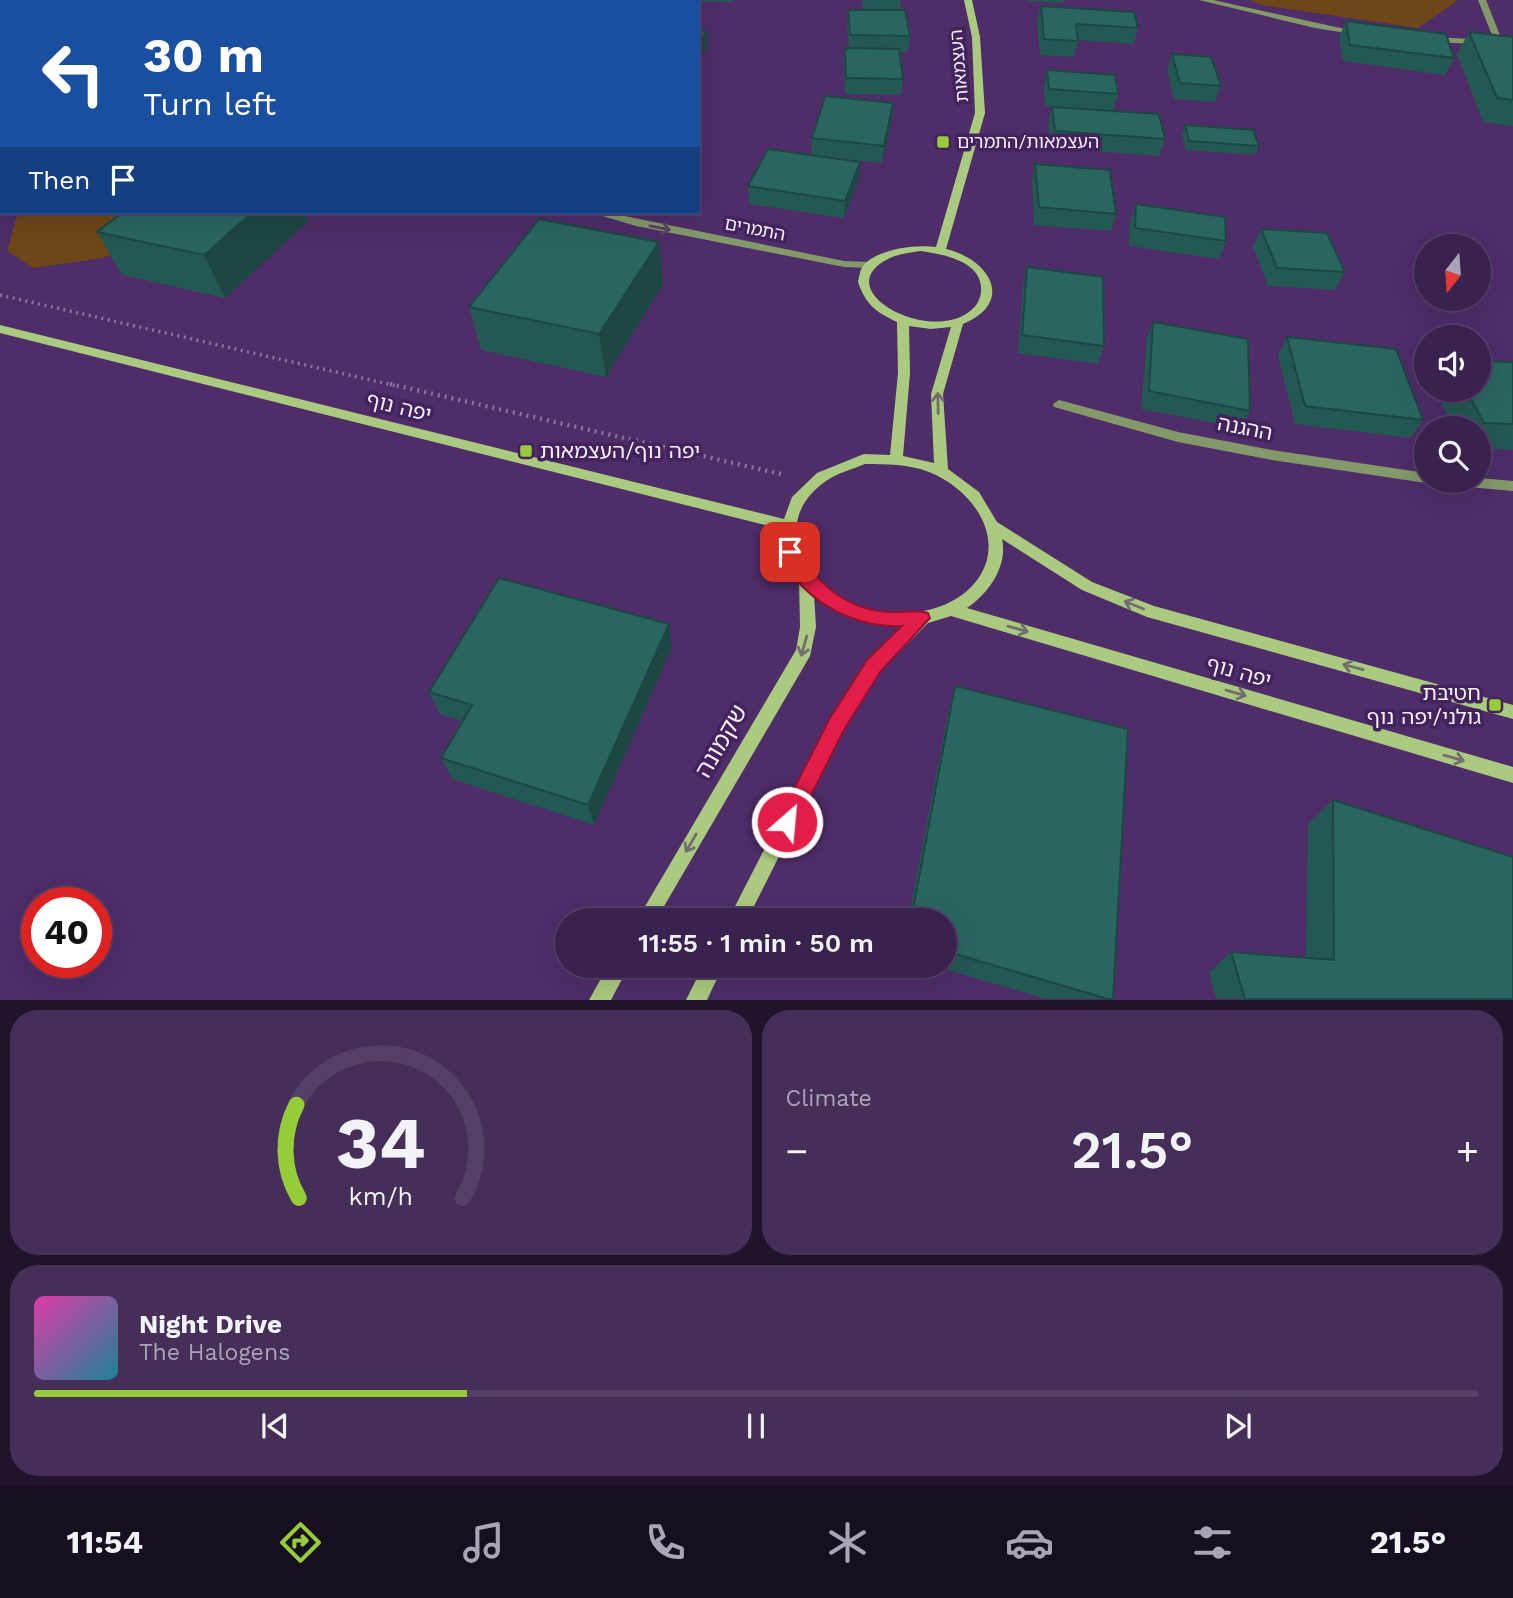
<!DOCTYPE html>
<html lang="en">
<head>
<meta charset="utf-8">
<style>
  :root { --surface:#3a224f; --page:#452f59; --text:#f1f3f6; --muted:#aba4b7; --line:#543f66; --accent:#97cc39 }
  body { margin:0; font-family:"Work Sans","Noto Sans Hebrew",sans-serif; background:var(--page); color:var(--text); height:100vh; display:flex; flex-direction:column; font-size:26px; white-space:nowrap }
  * { box-sizing:border-box; margin:0 }
  p { font-size:23px; color:var(--muted) }
  .icon { flex:none; width:38px; height:38px; fill:none; stroke:currentColor; stroke-width:2; stroke-linecap:round; stroke-linejoin:round }
  .map { position:relative; height:1000px; overflow:hidden }
  .sheet { display:flex; flex-direction:column; gap:10px; padding:10px; background:#20132b; flex:1 }
  .sheet>* { flex:none }
  .top-card { position:absolute; left:0px; top:0px; width:700px; height:214px; box-shadow:0 7px 28px #0002,0 0 0 2px var(--line); background:#1a4fa0; color:#fff; overflow:hidden }
  .needle { width:46px; rotate:197deg }
  .buttons { position:absolute; left:1414px; top:234px; display:grid; gap:14px }
  .buttons a { display:grid; place-items:center; width:77px; height:77px; border-radius:50%; background:var(--surface); box-shadow:0 7px 28px #0002,0 0 0 2px var(--line); font-size:35px }
  .speed { position:absolute; left:21px; top:887px; display:flex; gap:14px; font-size:35px; font-weight:700; text-align:center }
  .speed>* { display:grid; place-content:center; width:91px; height:91px; border-radius:50%; background:var(--surface); box-shadow:0 7px 28px #0002,0 0 0 2px var(--line); line-height:1 }
  .speed .limit { border:10px solid #d22; background:#fff; color:#111 }
  .pin { position:absolute; display:grid; place-items:center; width:60px; height:60px; color:#fff; margin:-30px; border-radius:14px; box-shadow:0 4px 10px #0006 }
  .me { position:absolute; width:77px; margin:-38px; rotate:27deg; stroke-linejoin:round; filter:drop-shadow(0 0 5px #0008) }
  .turn { display:flex; align-items:center; gap:24px; height:147px; padding:0 28px; font-size:32px }
  .turn .icon { width:91px; height:91px; stroke-width:2.5 }
  .turn b { display:block; font-size:49px; line-height:60px }
  .then { display:flex; align-items:center; height:66px; padding:0 28px; background:#0003; gap:14px; font-size:26px }
  .big { font-size:52px; font-weight:600; line-height:1.1 }
  .sheet .widget { flex:1; display:flex; flex-direction:column; justify-content:center; gap:10px; min-width:0; padding:0 24px; border-radius:28px; background:var(--page) }
  .sheet .dial { align-items:center; gap:0 }
  .dial svg { height:182px; overflow:visible; fill:none; stroke:var(--line); stroke-width:7; stroke-linecap:round; text-anchor:middle }
  .dial text { fill:var(--text); stroke:none }
  .song { display:flex; align-items:center; gap:21px }
  .cover { width:84px; height:84px; border-radius:10px; background:linear-gradient(135deg,hsl(320 70% 55%),hsl(190 70% 35%)) }
  .played { height:7px; border-radius:4px; background:linear-gradient(90deg,var(--accent) 30%,var(--line) 30%) }
  .keys { display:flex; justify-content:space-around; direction:ltr }
  .heat { display:flex; justify-content:space-between; align-items:center; font-size:38px; direction:ltr }
  .sheet .tiles { flex:1; display:grid; gap:10px; grid-template-columns:1fr 1fr }
  .widget:last-child { grid-column:span 2 }
  .trip { position:absolute; left:555px; top:908px; width:402px; height:70px; border-radius:35px; background:var(--surface); box-shadow:0 7px 28px #0002,0 0 0 2px var(--line); font-weight:600; line-height:70px; text-align:center }
  .menu { display:flex; height:112px; justify-content:space-around; align-items:center; background:#170e20; color:var(--muted) }
  .menu .icon { width:49px; height:49px }
  .menu .selected { color:var(--accent) }
  .menu b { font-size:32px; color:var(--text) }
  .map>svg:first-child { display:block }
  .green { fill:#6d4718 }
  .lines { fill:none; stroke-linecap:round; stroke-linejoin:round }
  .path-far1 { stroke:#8b759e; stroke-width:3.5; stroke-dasharray:2 4.5; stroke-linecap:butt }
  .path { stroke:#8b759e; stroke-width:4.5; stroke-dasharray:2 5; stroke-linecap:butt }
  .lane { fill:#84996a; fill-rule:evenodd }
  .street { fill:#84996a; fill-rule:evenodd }
  .secondary { fill:#aacb7f; fill-rule:evenodd }
  .wall { fill:#245853 }
  .shaded-wall { fill:#1d4743 }
  .building { fill:#2a6660; stroke:#1d4743; stroke-width:2 }
  .oneway { stroke:#574662 }
  .oneway2 { stroke:#726e6d }
  .route { fill:#e11d48; stroke:#92132f; stroke-width:2 }
  .poi-dot { fill:#97cc39; stroke:#44225e; stroke-width:2.5 }
  .labels { text-anchor:middle; stroke-width:7; stroke-linejoin:round; paint-order:stroke }
  .far-street-label { font-size:18px; fill:#f6f2fa; stroke:#44225e }
  .far-poi-label { font-size:18px; fill:#f6f2fa; stroke:#44225e; text-anchor:start }
  .street-label { font-size:21px; fill:#f6f2fa; stroke:#44225e }
  .poi-label { font-size:21px; fill:#f6f2fa; stroke:#44225e; text-anchor:start }
  .near-street-label { font-size:24px; fill:#f6f2fa; stroke:#44225e }
</style>
</head>
<body>
<div class="map">
<svg width="1513" height="1000" viewBox="0 0 1513 1000">
  <rect width="100%" height="100%" fill="#4e2d69"/>
  <g class="green">
    <path d="M 1250,0 L 1456,0 L 1457,1 L 1418,28 L 1261,5 Z"/>
    <path d="M 18,212 L 190,212 L 176,226 L 103,258 L 33,268 L 7,251 Z"/>
  </g>
  <g class="lines">
    <path class="path-far1" d="M 0,295 L 397,386"/>
    <path class="path" d="M 390,384 L 781,474"/>
    <g class="lane">
      <path d="M 1199,0 L 1213,0 L 1363,33 L 1359,35 L 1315,28 Z"/>
      <path d="M 1478,0 L 1486,0 L 1503,43 L 1502,45 L 1428,42 L 1428,38 L 1431,37 L 1494,40 Z"/>
    </g>
    <g class="street">
      <rect x="454" y="0" width="8" height="2"/>
      <path d="M 589,212 L 605,212 L 844,261 L 870,262 L 876,265 L 870,268 L 844,267 L 636,226 Z"/>
      <path d="M 1059,400 L 1178,432 L 1272,450 L 1426,473 L 1426,481 L 1431,481 L 1426,483 L 1272,460 L 1178,442 L 1054,407 L 1053,404 Z"/>
      <path d="M 1479,478 L 1513,481 L 1513,491 L 1457,486 L 1450,481 L 1479,481 Z"/>
    </g>
    <g class="secondary">
      <path d="M 964,0 L 972,0 L 980,37 L 985,113 L 946,249 C 989,259 1016,302 963,324 L 943,394 L 948,469 L 979,492 L 997,522 L 1092,582 L 1154,606 L 1513,705 L 1513,719 L 1147,617 L 1082,590 L 1002,539 C 1008,566 989,593 967,608 L 1513,767 L 1513,783 L 951,616 L 928,623 L 880,671 L 843,729 L 747,920 L 728,920 L 831,719 L 868,661 L 906,625 C 871,622 841,616 814,594 L 816,627 L 810,656 L 656,920 L 637,920 L 796,650 L 800,627 L 799,578 L 785,555 L 781,529 L 0,333 L 0,325 L 784,519 L 792,497 L 817,473 L 864,454 L 890,455 L 898,373 L 897,322 C 876,312 866,305 858,282 C 859,277 860,270 863,266 C 876,249 916,244 936,247 L 975,113 L 972,37 ZM 920,251 C 942,254 984,261 981,292 C 980,302 974,309 966,314 C 923,341 829,289 888,259 C 897,254 910,253 920,251 ZM 909,326 L 931,329 L 951,327 L 931,394 L 934,463 L 903,456 L 910,373 ZM 865,464 C 886,464 909,464 929,472 C 973,489 1011,542 973,585 C 941,620 879,620 840,597 C 793,570 777,515 826,481 C 837,473 853,469 865,464 Z"/>
      <path d="M 608,966 L 629,966 L 611,1000 L 589,1000 Z"/>
      <path d="M 703,966 L 723,966 L 707,1000 L 686,1000 Z"/>
    </g>
  </g>
  <g class="wall">
    <path d="M 671,0 L 733,0 L 733,2 L 671,1 Z"/>
    <path d="M 862,0 L 901,0 L 900,10 L 910,36 L 908,52 L 899,52 L 903,79 L 901,95 L 845,94 L 844,64 L 845,48 L 849,48 L 847,25 L 848,10 L 863,10 Z"/>
    <path d="M 1027,0 L 1064,0 L 1064,3 L 1027,1 Z"/>
    <path d="M 1041,6 L 1138,28 L 1134,44 L 1078,40 L 1074,57 L 1040,55 L 1037,22 Z"/>
    <path d="M 1346,21 L 1454,58 L 1445,75 L 1343,61 L 1339,37 Z"/>
    <path d="M 1469,32 L 1513,37 L 1513,126 L 1483,122 L 1457,54 Z"/>
    <path d="M 1172,54 L 1221,86 L 1215,102 L 1174,99 L 1167,70 Z"/>
    <path d="M 1047,70 L 1118,94 L 1113,111 L 1165,139 L 1159,156 L 1051,148 L 1048,123 L 1052,107 L 1045,106 L 1044,87 Z"/>
    <path d="M 893,103 L 892,119 L 882,163 L 824,157 L 859,179 L 844,218 L 749,204 L 748,186 L 811,155 L 812,138 Z"/>
    <path d="M 1185,125 L 1259,146 L 1255,155 L 1186,150 L 1182,134 Z"/>
    <path d="M 1035,164 L 1116,214 L 1111,231 L 1034,225 L 1032,181 Z"/>
    <path d="M 1136,204 L 1226,241 L 1219,259 L 1129,246 L 1130,222 Z"/>
    <path d="M 123,212 L 305,212 L 308,221 L 225,298 L 122,275 L 97,232 Z"/>
    <path d="M 1261,229 L 1345,272 L 1335,290 L 1268,286 L 1253,247 Z"/>
    <path d="M 659,242 L 663,284 L 606,377 L 481,350 L 469,307 Z"/>
    <path d="M 1027,267 L 1104,346 L 1098,364 L 1018,353 L 1023,284 Z"/>
    <path d="M 1153,322 L 1250,411 L 1241,428 L 1141,409 L 1147,339 Z"/>
    <path d="M 1287,337 L 1423,420 L 1410,438 L 1295,424 L 1278,355 Z"/>
    <path d="M 1513,362 L 1513,450 L 1479,448 L 1479,429 L 1455,429 L 1434,390 L 1479,390 Z"/>
    <path d="M 669,624 L 672,647 L 594,825 L 452,779 L 441,758 L 462,721 L 440,714 L 429,692 Z"/>
    <path d="M 955,686 L 1113,999 L 1046,999 L 934,966 L 945,966 L 945,920 L 908,920 L 949,708 Z"/>
    <path d="M 1333,800 L 1513,999 L 1216,999 L 1209,972 L 1231,952 L 1306,958 L 1308,824 Z"/>
  </g>
  <g class="shaded-wall">
    <path d="M 68,0 L 85,0 L 86,2 L 66,2 Z"/>
    <path d="M 707,36 L 707,52 L 698,53 L 698,37 Z"/>
    <path d="M 893,103 L 892,119 L 882,163 L 884,146 Z"/>
    <path d="M 860,162 L 859,179 L 844,218 L 845,201 Z"/>
    <path d="M 253,212 L 305,212 L 308,221 L 225,298 L 204,255 Z"/>
    <path d="M 659,242 L 663,284 L 606,377 L 599,334 Z"/>
    <path d="M 669,624 L 672,647 L 594,825 L 588,805 Z"/>
  </g>
  <g class="building">
    <path d="M 30,0 L 68,0 L 66,2 L 28,2 Z"/>
    <rect x="333" y="0" width="47" height="2"/>
    <rect x="498" y="0" width="59" height="2"/>
    <path d="M 1041,6 L 1134,12 L 1138,28 L 1076,24 L 1078,41 L 1044,39 Z"/>
    <path d="M 848,10 L 905,10 L 910,36 L 850,35 Z"/>
    <path d="M 1346,21 L 1446,34 L 1454,58 L 1350,45 Z"/>
    <path d="M 698,22 L 707,36 L 698,37 Z"/>
    <path d="M 1469,32 L 1513,37 L 1513,100 L 1497,98 Z"/>
    <path d="M 845,48 L 899,49 L 903,79 L 846,78 Z"/>
    <path d="M 1172,54 L 1211,57 L 1221,86 L 1180,83 Z"/>
    <path d="M 1047,70 L 1115,75 L 1118,94 L 1049,89 Z"/>
    <path d="M 825,96 L 893,103 L 884,146 L 812,138 Z"/>
    <path d="M 1052,107 L 1159,114 L 1165,139 L 1055,131 Z"/>
    <path d="M 1185,125 L 1253,130 L 1259,146 L 1189,141 Z"/>
    <path d="M 768,149 L 860,162 L 845,201 L 748,186 Z"/>
    <path d="M 1035,164 L 1110,170 L 1116,214 L 1039,207 Z"/>
    <path d="M 1136,204 L 1225,217 L 1226,241 L 1135,228 Z"/>
    <path d="M 123,212 L 253,212 L 204,255 L 97,232 Z"/>
    <path d="M 539,219 L 659,242 L 599,334 L 469,307 Z"/>
    <path d="M 1261,229 L 1327,233 L 1345,272 L 1277,268 Z"/>
    <path d="M 1027,267 L 1103,277 L 1104,346 L 1022,335 Z"/>
    <path d="M 1153,322 L 1248,339 L 1250,411 L 1149,391 Z"/>
    <path d="M 1287,337 L 1396,349 L 1423,420 L 1305,406 Z"/>
    <path d="M 1479,361 L 1513,362 L 1513,424 L 1484,423 L 1466,390 L 1479,390 Z"/>
    <path d="M 499,578 L 669,624 L 588,805 L 441,758 L 472,705 L 429,692 Z"/>
    <path d="M 955,686 L 1128,729 L 1113,999 L 1108,999 L 945,951 L 945,920 L 911,920 Z"/>
    <path d="M 1333,800 L 1513,857 L 1513,999 L 1245,999 L 1231,952 L 1334,960 Z"/>
  </g>
  <defs><path id="oneway-shaft" d="M-6 0H5M1.5-3L5.5 0L1.5 3" fill="none" stroke-width="1.6" stroke-linecap="round" stroke-linejoin="round" transform="scale(1.75)"/></defs>
  <use class="oneway" href="#oneway-shaft" transform="translate(660 228) rotate(11)"/>
  <g class="oneway2">
    <use href="#oneway-shaft" transform="translate(938 403) rotate(-91)"/>
    <use href="#oneway-shaft" transform="translate(1134 605) rotate(-158)"/>
    <use href="#oneway-shaft" transform="translate(1018 629) rotate(16)"/>
    <use href="#oneway-shaft" transform="translate(804 646) rotate(106)"/>
    <use href="#oneway-shaft" transform="translate(1353 667) rotate(-165)"/>
    <use href="#oneway-shaft" transform="translate(1236 693) rotate(16)"/>
    <use href="#oneway-shaft" transform="translate(1454 758) rotate(16)"/>
    <use href="#oneway-shaft" transform="translate(691 843) rotate(120)"/>
  </g>
  <path class="route" d="M 790,546 L 796,548 C 817,584 846,610 890,612 C 903,613 916,609 928,613 L 930,618 L 880,672 L 844,730 L 794,829 L 787,832 L 780,829 L 777,822 L 830,718 L 867,660 L 902,626 C 865,628 827,612 802,586 C 793,577 788,563 782,552 L 784,548 Z"/>
  <g class="poi-dot">
    <rect x="936" y="135" width="14" height="14" rx="3.5"/>
    <rect x="519" y="444" width="14" height="14" rx="3.5"/>
    <rect x="1488" y="698" width="14" height="14" rx="3.5"/>
  </g>
  <g class="labels">
    <g class="far-street-label">
      <text transform="translate(959 66) rotate(-95)" y="6">העצמאות</text>
      <text transform="translate(755 229) rotate(11)" y="6">התמרים</text>
    </g>
    <g class="far-poi-label">
      <text x="957" y="148">העצמאות/התמרים</text>
    </g>
    <g class="street-label">
      <text transform="translate(399 407) rotate(14)" y="7">יפה נוף</text>
      <text transform="translate(1245 428) rotate(11)" y="7">ההגנה</text>
      <text transform="translate(1239 672) rotate(16)" y="7">יפה נוף</text>
    </g>
    <g class="poi-label">
      <text x="540" y="458">יפה נוף/העצמאות</text>
      <text x="1481" y="700" text-anchor="end">חטיבת<tspan x="1481" dy="24">גולני/יפה נוף</tspan></text>
    </g>
    <g class="near-street-label">
      <text transform="translate(721 741) rotate(-60)" y="8">שקמונה</text>
    </g>
  </g>
</svg>
<div class="buttons">
<a><svg class="needle" viewBox="-14 -14 28 28"><path d="M0-13l5 13h-10z" fill="#e53935"/><path d="M0 13l5-13h-10z" fill="#aba4b7"/></svg></a>
<a><svg class="icon" aria-label="sound" viewBox="0 0 24 24"><path d="M4 9h4l5-4v14l-5-4H4zM17 9q2 3 0 6"/></svg></a>
<a><svg class="icon" aria-label="search" viewBox="0 0 24 24"><circle cx="10" cy="10" r="6"/><path d="M15 15l6 6"/></svg></a>
</div>
<div class="speed"><div class="limit">40</div></div>
<div class="pin" style="left:790px;top:552px;background:#d93025"><svg class="icon" aria-label="arrive" viewBox="0 0 24 24"><path d="M6 21V4h12l-3 4 3 4H6"/></svg></div>
<svg class="me" style="left:787px;top:822px" viewBox="-20 -20 40 40"><circle r="17" fill="#e11d48" stroke="#fff" stroke-width="3"/><path d="M0-11L8 9 0 5-8 9z" fill="#fff"/></svg>
<div class="trip">11:55 · 1 min · 50 m</div>
<div class="top-card">
<div class="turn"><svg class="icon" aria-label="left" viewBox="0 0 24 24"><path d="M17 20v-9H6M10 6l-5 5 5 5"/></svg><div><b>30 m</b>Turn left</div></div>
<div class="then">Then<svg class="icon" aria-label="arrive" viewBox="0 0 24 24"><path d="M6 21V4h12l-3 4 3 4H6"/></svg></div>
</div>
</div>
<section class="sheet">
<div class="tiles">
<div class="widget dial"><svg viewBox="0 0 100 80">
<path d="M14 69A42 42 0 1 1 86 69"/>
<path d="M14 69A42 42 0 0 1 13 28" stroke="#97cc39"/>
<text x="50" y="56" font-size="32" font-weight="700">34</text>
<text x="50" y="72" font-size="11">km/h</text>
</svg></div>
<div class="widget"><p>Climate</p>
<div class="heat"><a>−</a><b class="big">21.5°</b><a>+</a></div>
</div>
<div class="widget">
<div class="song"><i class="cover"></i><div><b>Night Drive</b><p>The Halogens</p></div></div>
<div class="played"></div>
<div class="keys"><svg class="icon" aria-label="previous" viewBox="0 0 24 24"><path d="M18 5L8 12l10 7zM5 5v14"/></svg><svg class="icon" aria-label="pause" viewBox="0 0 24 24"><path d="M8 5v14M16 5v14"/></svg><svg class="icon" aria-label="next" viewBox="0 0 24 24"><path d="M6 5l10 7-10 7zM19 5v14"/></svg></div>
</div>
</div>
</section>
<nav class="menu">
<b>11:54</b>
<svg class="icon selected" aria-label="directions" viewBox="0 0 24 24"><path d="M12 3l9 9-9 9-9-9zM9 14v-3h6M13 9l2 2-2 2"/></svg>
<svg class="icon" aria-label="music" viewBox="0 0 24 24"><path d="M9 18V5l10-2v13"/><circle cx="6" cy="18" r="3"/><circle cx="16" cy="16" r="3"/></svg>
<svg class="icon" aria-label="phone" viewBox="0 0 24 24"><path d="M5 4h4l2 5-3 2q2 4 5 5l2-3 5 2v4C11 20 4 13 5 4z"/></svg>
<svg class="icon" aria-label="climate" viewBox="0 0 24 24"><path d="M12 3v18M4 7l16 10M4 17L20 7"/></svg>
<svg class="icon" aria-label="car" viewBox="0 0 24 24"><path d="M5 17H2v-5l4-1 3-4h7l3 4 3 1v5h-3M9 17h6M6 11h13"/><circle cx="7" cy="17" r="2"/><circle cx="17" cy="17" r="2"/></svg>
<svg class="icon" aria-label="filters" viewBox="0 0 24 24"><path d="M4 7h16M4 17h16"/><circle cx="9" cy="7" r="2"/><circle cx="15" cy="17" r="2"/></svg>
<b>21.5°</b>
</nav>
</body>
</html>
